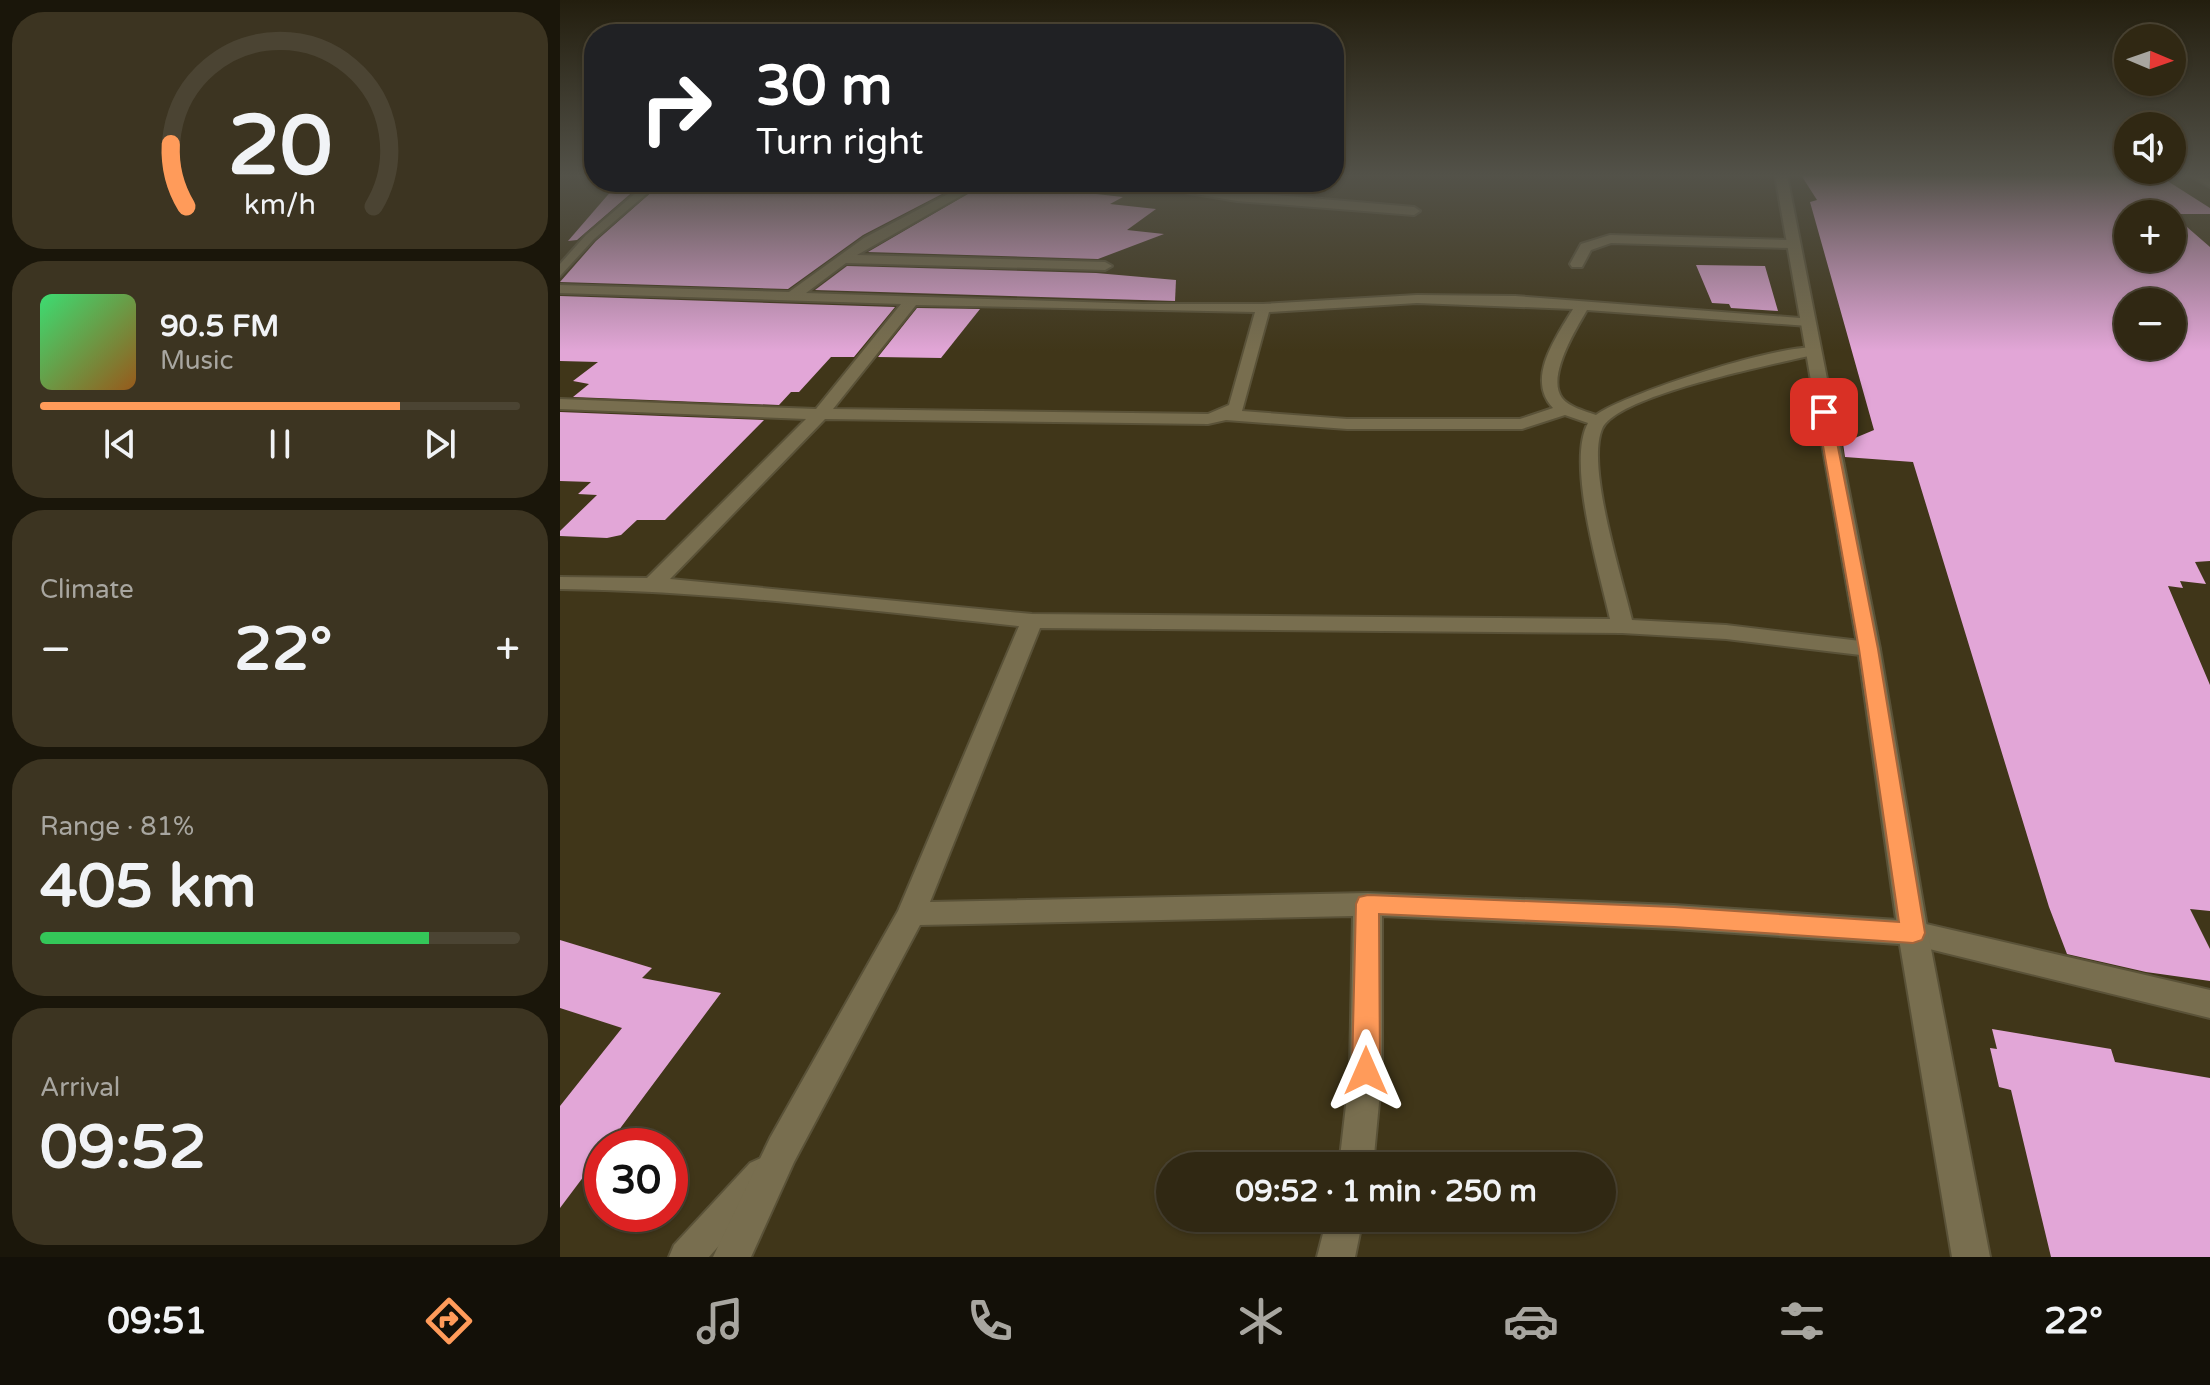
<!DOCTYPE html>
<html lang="en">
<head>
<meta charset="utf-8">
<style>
  :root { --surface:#302813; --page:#3c3421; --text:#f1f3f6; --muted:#a8a6a0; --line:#4b4433; --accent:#ff9b5a }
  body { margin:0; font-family:"Varela Round",sans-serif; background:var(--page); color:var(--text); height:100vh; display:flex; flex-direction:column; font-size:30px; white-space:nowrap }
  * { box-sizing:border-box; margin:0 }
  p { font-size:26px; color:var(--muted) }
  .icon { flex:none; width:44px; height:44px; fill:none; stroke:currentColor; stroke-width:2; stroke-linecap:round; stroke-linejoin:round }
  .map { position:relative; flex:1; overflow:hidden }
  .side { display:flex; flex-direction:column; gap:12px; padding:12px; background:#1a160a; width:560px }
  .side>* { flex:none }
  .banner { position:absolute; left:24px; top:24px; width:760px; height:168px; border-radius:32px; box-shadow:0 2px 6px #0004,0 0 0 2px var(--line); background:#202124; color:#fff; overflow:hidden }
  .needle { width:52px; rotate:92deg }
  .controls { position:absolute; left:1554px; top:24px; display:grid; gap:16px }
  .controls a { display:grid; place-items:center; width:72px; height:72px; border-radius:50%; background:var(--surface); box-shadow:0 2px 6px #0004,0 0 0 2px var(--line); font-size:40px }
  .speed { position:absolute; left:24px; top:1128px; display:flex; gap:16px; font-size:40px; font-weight:700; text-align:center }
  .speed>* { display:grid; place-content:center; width:104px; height:104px; border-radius:50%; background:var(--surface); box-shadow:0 2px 6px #0004,0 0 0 2px var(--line); line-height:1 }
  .speed .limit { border:12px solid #d22; background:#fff; color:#111 }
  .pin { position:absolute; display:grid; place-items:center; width:68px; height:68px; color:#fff; margin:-34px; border-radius:16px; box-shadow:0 4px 12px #0006 }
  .me { position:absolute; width:88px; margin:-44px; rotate:0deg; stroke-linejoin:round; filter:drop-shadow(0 0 6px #0008) }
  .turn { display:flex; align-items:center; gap:28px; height:168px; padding:0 40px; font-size:36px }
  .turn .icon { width:104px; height:104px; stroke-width:2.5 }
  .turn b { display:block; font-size:56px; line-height:68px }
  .big { font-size:60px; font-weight:700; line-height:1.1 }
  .side .tile { flex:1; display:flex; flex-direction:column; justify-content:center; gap:12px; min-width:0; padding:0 28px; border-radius:32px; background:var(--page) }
  .side .dial { align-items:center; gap:0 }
  .dial svg { height:208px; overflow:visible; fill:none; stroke:var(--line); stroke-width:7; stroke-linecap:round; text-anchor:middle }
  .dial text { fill:var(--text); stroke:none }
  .song { display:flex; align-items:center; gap:24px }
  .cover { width:96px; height:96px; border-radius:12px; background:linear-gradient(135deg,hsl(140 70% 55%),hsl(30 70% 35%)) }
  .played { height:8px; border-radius:4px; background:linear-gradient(90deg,var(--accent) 75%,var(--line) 75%) }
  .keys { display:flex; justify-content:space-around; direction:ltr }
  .heat { display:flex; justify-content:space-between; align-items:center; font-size:44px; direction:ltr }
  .charge { height:12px; border-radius:6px; background:linear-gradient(90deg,#34c759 81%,var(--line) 0) }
  .trip { position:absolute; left:596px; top:1152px; width:460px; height:80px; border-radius:40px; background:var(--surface); box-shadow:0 2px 6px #0004,0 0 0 2px var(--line); font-weight:700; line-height:80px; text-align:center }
  .menu { display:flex; height:128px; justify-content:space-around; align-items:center; background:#131008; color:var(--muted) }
  .menu .icon { width:56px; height:56px }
  .menu .selected { color:var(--accent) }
  .menu b { font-size:36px; color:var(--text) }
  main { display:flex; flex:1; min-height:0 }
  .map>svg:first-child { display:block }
  .building { fill:#e2a6d7; fill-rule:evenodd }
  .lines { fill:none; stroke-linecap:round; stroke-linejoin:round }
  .service-casing { stroke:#5a5238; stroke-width:4 }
  .minor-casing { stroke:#5a5238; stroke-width:4 }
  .secondary-casing { stroke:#5a5238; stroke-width:4 }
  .service { fill:#786e4f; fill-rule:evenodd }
  .minor { fill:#786e4f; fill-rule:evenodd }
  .secondary { fill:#786e4f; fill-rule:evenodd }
  .route { fill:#ff9b5a; stroke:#a6653a; stroke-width:2 }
</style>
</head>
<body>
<main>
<section class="side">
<div class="tile dial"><svg viewBox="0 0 100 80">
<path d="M14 69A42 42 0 1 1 86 69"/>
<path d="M14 69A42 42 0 0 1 8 45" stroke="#ff9b5a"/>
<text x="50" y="56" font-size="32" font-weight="700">20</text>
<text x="50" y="72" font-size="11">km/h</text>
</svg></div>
<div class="tile">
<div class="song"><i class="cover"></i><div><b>90.5 FM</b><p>Music</p></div></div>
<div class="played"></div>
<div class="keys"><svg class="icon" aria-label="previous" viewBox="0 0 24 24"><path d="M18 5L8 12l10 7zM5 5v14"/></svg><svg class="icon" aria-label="pause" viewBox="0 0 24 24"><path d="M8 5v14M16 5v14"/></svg><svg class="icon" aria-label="next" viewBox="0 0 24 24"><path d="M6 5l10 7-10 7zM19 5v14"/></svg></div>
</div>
<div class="tile"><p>Climate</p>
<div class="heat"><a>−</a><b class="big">22°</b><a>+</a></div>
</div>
<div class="tile"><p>Range · 81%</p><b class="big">405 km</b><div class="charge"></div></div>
<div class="tile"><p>Arrival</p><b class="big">09:52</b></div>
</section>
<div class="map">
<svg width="1650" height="1257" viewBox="0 0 1650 1257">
  <rect width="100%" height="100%" fill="#403619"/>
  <g class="building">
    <path d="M 1241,175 L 1565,175 L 1572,180 L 1606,180 L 1650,208 L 1650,214 L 1568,214 L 1568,258 L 1612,258 L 1612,214 L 1650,247 L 1650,561 L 1635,562 L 1646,584 L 1620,581 L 1623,588 L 1608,586 L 1650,685 L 1650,911 L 1630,909 L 1650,949 L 1650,981 L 1586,972 L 1507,954 L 1489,907 L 1353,462 L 1285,457 L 1283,443 L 1314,430 L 1250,202 L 1257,200 ZM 1568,302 L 1612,302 L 1612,346 L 1568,346 Z"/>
    <path d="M 59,182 L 84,182 L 17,240 L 8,241 Z"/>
    <path d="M 103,182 L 264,185 L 268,182 L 405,182 L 303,235 L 228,289 L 0,282 L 36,241 Z"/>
    <path d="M 428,182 L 563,197 L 550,204 L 596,209 L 567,230 L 604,234 L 538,259 L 308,252 Z"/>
    <path d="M 1136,265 L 1205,266 L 1218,311 L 1171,308 L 1169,304 L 1152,303 Z"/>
    <path d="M 287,266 L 536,273 L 616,280 L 615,301 L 255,290 Z"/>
    <path d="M 0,296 L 335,307 L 294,357 L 271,357 L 239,392 L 231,392 L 219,405 L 13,397 L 29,384 L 13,381 L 38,362 L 0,361 Z"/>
    <path d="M 357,308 L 420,309 L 381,358 L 318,357 Z"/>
    <path d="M 0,412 L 204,420 L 105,520 L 77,520 L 61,535 L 47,538 L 0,536 L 0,531 L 37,495 L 18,494 L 31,482 L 0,481 Z"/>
    <path d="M 0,940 L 92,968 L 82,978 L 161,993 L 47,1146 L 42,1146 L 42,1152 L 0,1208 L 0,1106 L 62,1028 L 0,1008 Z"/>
    <path d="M 1432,1029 L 1551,1049 L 1555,1062 L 1650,1078 L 1650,1257 L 1491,1257 L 1451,1090 L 1439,1087 L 1430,1048 L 1437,1049 Z"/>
  </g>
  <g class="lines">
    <g class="service-casing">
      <g id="service">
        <path d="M 1629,175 L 1641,175 L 1650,180 L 1650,187 Z"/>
        <path d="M 89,182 L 100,182 L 34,239 L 0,276 L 0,264 L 26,235 Z"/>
        <path d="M 201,1158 L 212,1163 L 217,1174 L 212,1185 L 149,1257 L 109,1257 L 114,1245 L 190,1163 Z"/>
      </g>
    </g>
    <g class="minor-casing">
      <g id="minor">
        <path d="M 411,182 L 425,182 L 297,255 L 545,262 L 552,266 L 545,270 L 286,263 L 246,293 L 584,304 L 703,304 L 857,295 L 955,296 L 1253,319 L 1255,322 L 1248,326 L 1027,310 C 1016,329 986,377 1002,398 C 1009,407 1025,411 1036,415 C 1064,394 1225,342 1257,348 L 1257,354 C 1218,364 1057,394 1042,429 C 1026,467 1062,577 1072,620 L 1166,625 L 1309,642 L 1320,649 L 1309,656 L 1166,639 L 1062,633 L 480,628 L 370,902 L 808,893 L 1114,905 L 1353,921 L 1650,990 L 1650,1018 L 1353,945 L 1114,929 L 822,916 L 822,1071 L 813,1166 L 779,1166 L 790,1071 L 793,916 L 360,925 L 234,1162 L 191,1257 L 153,1257 L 210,1138 L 338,911 L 459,626 C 306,610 154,591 0,589 L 0,577 L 87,578 L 246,419 L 0,409 L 0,399 L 256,409 L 341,304 L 0,293 L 0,285 L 229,292 L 304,238 ZM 857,303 L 1013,309 C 997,336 965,379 993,408 L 960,419 L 787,419 L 682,411 L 709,312 ZM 356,305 L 695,312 L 669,405 L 648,414 L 273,409 ZM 1005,415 L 1028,423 C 1006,463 1040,573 1050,619 L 472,614 L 110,579 L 265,419 L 648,424 L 666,420 L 787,429 L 962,429 Z"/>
        <path d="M 564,182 L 854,207 L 860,211 L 854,215 L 677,201 Z"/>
        <path d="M 1050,235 L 1231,240 L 1237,244 L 1231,248 L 1051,243 L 1031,250 L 1022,267 L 1012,267 L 1010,264 L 1021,244 Z"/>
        <path d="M 767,1218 L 803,1218 L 795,1257 L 757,1257 Z"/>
      </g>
    </g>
    <g class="secondary-casing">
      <path id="secondary" d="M 1215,175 L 1227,175 L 1320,649 L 1368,933 L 1430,1257 L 1392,1257 L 1338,933 L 1298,649 Z"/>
    </g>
    <use href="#service" class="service"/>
    <use href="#minor" class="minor"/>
    <use href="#secondary" class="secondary"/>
  </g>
  <linearGradient id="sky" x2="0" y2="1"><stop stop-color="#231e0e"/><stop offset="0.5" stop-color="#535249"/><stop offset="1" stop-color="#535249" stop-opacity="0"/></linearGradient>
  <rect width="1650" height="351" fill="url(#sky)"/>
  <path class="route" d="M 1264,408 L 1271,412 L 1318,649 L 1365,933 L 1362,940 L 1353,943 L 1114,927 L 819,914 L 820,1071 L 816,1080 L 806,1084 L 796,1080 L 792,1071 L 796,904 L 799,897 L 808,895 L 1114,907 L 1339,922 L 1299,649 L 1257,412 Z"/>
</svg>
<div class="controls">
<a><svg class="needle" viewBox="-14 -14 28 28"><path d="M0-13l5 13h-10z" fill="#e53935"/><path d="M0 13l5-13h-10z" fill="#a8a6a0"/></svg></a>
<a><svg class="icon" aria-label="sound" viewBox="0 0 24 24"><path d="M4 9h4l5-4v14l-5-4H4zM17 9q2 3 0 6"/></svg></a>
<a>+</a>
<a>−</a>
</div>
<div class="speed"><div class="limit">30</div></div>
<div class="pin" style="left:1264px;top:412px;background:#d93025"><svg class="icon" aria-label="arrive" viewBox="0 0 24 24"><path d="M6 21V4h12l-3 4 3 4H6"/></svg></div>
<svg class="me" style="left:806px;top:1071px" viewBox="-20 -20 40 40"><path d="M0-17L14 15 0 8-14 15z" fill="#ff9b5a" stroke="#fff" stroke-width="4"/></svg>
<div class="trip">09:52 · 1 min · 250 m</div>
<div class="banner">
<div class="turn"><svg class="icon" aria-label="right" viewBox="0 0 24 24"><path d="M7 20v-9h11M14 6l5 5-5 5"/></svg><div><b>30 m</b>Turn right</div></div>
</div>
</div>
</main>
<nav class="menu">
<b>09:51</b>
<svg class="icon selected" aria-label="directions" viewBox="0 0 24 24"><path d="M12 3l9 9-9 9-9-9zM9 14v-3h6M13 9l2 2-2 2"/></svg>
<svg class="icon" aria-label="music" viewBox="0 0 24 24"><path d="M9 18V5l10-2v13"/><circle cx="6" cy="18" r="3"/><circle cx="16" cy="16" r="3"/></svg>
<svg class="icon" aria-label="phone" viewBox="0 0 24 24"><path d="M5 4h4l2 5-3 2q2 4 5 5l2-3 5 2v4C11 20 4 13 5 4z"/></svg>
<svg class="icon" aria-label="climate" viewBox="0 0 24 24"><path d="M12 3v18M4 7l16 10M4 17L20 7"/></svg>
<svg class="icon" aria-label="car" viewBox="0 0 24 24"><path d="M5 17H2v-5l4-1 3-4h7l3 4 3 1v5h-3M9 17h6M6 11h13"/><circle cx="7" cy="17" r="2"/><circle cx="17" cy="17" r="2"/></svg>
<svg class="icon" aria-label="filters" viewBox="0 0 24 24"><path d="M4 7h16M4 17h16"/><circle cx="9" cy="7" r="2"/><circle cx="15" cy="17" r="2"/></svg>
<b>22°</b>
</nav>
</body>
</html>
